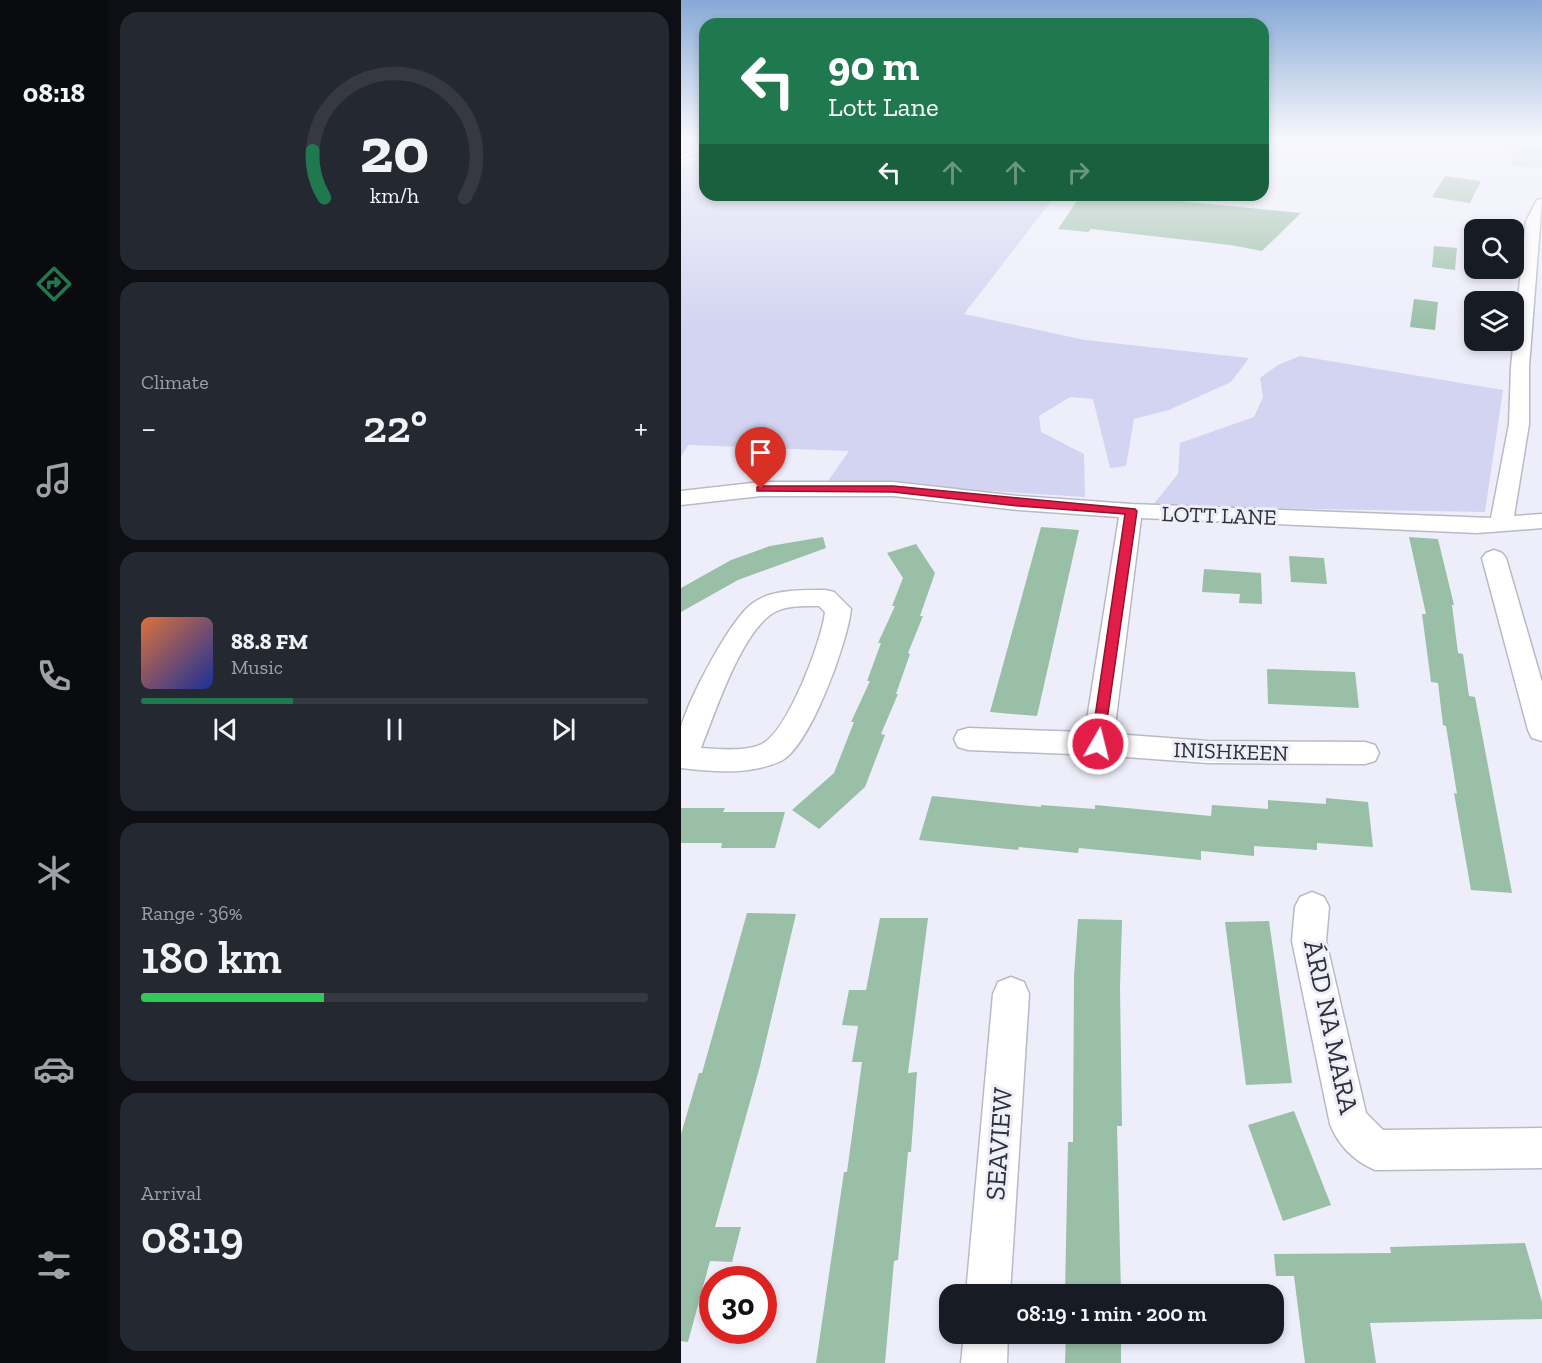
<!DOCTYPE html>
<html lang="en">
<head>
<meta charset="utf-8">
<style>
  :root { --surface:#171b24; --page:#242831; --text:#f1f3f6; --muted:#9ea1a6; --line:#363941; --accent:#20794e }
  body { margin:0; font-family:"Zilla Slab",serif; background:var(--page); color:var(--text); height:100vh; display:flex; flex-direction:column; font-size:22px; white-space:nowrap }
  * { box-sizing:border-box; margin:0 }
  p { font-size:20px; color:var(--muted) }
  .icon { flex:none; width:33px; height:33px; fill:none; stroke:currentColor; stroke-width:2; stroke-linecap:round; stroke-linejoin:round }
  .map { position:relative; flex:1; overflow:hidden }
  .sheet { display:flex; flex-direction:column; gap:12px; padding:12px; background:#0d0f14; width:573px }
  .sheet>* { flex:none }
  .banner { position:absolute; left:18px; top:18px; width:570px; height:183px; border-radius:18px; box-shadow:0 3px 9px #0003; background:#20794e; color:#fff; overflow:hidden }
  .controls { position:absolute; left:783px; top:219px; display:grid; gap:12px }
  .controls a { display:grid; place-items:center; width:60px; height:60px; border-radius:12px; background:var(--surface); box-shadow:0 3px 9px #0003; font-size:30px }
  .speed { position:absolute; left:18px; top:1266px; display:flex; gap:12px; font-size:30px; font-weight:700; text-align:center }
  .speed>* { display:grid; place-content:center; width:78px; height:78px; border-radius:50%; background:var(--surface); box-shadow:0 3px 9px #0003; line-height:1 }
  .speed .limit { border:9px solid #d22; background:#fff; color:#111 }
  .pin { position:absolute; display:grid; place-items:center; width:51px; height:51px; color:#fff; margin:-62px -26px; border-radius:50% 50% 50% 0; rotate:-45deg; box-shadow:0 0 6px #0007 }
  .pin .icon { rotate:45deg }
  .me { position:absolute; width:66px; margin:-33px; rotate:8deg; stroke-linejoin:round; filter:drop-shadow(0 0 4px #0008) }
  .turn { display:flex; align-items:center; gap:21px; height:126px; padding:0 30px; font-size:27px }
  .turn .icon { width:78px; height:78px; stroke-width:2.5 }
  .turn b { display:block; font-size:42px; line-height:51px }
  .lanes { display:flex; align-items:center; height:57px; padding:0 30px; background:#0003; justify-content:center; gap:30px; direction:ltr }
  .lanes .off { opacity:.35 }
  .big { font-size:45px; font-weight:600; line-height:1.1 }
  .sheet .tile { flex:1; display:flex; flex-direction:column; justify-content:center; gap:9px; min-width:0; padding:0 21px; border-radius:18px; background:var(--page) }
  .sheet .dial { align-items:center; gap:0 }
  .dial svg { height:156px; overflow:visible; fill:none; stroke:var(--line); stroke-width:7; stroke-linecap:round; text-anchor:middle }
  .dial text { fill:var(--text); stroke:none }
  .song { display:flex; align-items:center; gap:18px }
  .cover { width:72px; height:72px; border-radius:9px; background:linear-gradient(135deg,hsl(20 70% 55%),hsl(230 70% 35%)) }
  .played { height:6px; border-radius:3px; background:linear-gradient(90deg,var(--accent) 30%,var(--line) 30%) }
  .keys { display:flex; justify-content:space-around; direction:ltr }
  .heat { display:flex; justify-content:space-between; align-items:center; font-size:33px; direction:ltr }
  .charge { height:9px; border-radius:4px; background:linear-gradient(90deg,#34c759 36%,var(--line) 0) }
  .trip { position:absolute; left:258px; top:1284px; width:345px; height:60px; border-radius:18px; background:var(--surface); box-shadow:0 3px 9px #0003; font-weight:600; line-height:60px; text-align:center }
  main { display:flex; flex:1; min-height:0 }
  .dock { display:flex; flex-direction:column; width:108px; justify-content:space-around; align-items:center; background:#090b0e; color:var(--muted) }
  .dock .icon { width:42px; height:42px }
  .dock .current { color:var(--accent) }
  .dock b { font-size:27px; color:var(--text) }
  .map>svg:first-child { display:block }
  .green { fill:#d3d4f1 }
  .building { fill:#9abfa7 }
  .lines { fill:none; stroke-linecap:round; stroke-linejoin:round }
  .lane-casing { stroke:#b9bac6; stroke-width:2 }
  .street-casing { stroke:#b9bac6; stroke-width:3 }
  .lane { fill:#fff; fill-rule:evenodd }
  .street { fill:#fff; fill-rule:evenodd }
  .route { fill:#e11d48; stroke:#92132f; stroke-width:1.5 }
  .labels { text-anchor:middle; stroke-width:6; stroke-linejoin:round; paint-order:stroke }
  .street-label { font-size:22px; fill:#303135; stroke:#edeefa }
  .near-street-label { font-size:27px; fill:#303135; stroke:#edeefa }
</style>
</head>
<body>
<main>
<nav class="dock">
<b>08:18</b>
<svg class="icon current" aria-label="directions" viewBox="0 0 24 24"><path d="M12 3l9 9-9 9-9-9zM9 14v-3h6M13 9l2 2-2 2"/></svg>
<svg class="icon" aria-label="music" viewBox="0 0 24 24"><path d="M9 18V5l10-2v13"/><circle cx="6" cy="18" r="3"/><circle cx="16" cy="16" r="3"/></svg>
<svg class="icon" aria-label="phone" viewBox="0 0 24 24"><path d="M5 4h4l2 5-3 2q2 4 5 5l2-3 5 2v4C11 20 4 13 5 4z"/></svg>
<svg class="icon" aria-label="climate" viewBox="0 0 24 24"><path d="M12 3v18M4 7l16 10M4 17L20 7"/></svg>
<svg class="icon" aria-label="car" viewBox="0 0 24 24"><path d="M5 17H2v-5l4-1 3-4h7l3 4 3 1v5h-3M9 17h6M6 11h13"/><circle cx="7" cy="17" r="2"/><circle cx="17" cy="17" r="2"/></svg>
<svg class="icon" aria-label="filters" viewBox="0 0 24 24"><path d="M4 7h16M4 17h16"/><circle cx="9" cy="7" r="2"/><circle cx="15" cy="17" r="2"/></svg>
</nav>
<section class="sheet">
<div class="tile dial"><svg viewBox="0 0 100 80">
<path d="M14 69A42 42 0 1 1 86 69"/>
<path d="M14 69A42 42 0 0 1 8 45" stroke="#20794e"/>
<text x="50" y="56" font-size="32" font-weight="700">20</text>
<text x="50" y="72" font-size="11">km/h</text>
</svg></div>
<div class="tile"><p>Climate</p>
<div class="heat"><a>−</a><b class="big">22°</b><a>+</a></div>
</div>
<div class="tile">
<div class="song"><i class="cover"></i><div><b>88.8 FM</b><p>Music</p></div></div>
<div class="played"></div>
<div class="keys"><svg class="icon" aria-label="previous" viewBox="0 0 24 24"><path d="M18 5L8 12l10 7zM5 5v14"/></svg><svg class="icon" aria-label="pause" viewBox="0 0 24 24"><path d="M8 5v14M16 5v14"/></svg><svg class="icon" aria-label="next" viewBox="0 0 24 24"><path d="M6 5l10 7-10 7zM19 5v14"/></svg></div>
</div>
<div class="tile"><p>Range · 36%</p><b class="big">180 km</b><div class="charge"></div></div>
<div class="tile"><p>Arrival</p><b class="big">08:19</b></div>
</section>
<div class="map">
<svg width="861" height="1363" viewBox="0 0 861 1363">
  <rect width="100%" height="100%" fill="#edeefa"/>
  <g class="green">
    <path d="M 828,144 L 861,146 L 861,168 L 832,166 Z"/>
    <path d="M 24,156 L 24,195 L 375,195 L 283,314 L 404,340 L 568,358 L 550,382 L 488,410 L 453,419 L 445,466 L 429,468 L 412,399 L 389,397 L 358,416 L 360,432 L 403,454 L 404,497 L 147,481 L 168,451 L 7,445 L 0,457 L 0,166 Z"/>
    <path d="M 619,356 L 822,390 L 804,512 L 471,506 L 497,474 L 499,443 L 573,417 L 582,397 L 579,378 L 597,365 Z"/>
  </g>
  <g class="building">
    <path d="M 764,176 L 800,181 L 789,203 L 751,197 Z"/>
    <path d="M 400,195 L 437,195 L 620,213 L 581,251 L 549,245 L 410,229 L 407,232 L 377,229 Z"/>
    <path d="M 753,246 L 776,248 L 774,270 L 751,267 Z"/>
    <path d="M 733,299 L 757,302 L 754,330 L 729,327 Z"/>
    <path d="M 360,527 L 398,530 L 356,716 L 309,712 Z"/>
    <path d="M 142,537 L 145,548 L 57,580 L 0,612 L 0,588 L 50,560 L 89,546 Z"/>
    <path d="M 728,537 L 757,539 L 773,605 L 771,605 L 777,653 L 782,654 L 788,696 L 794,697 L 831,893 L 790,890 L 773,793 L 776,794 L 765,726 L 762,725 L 757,683 L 750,682 L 741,614 L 745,614 Z"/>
    <path d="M 235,544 L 254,573 L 239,616 L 242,616 L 227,653 L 229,654 L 215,694 L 217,694 L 200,734 L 204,735 L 184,787 L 138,829 L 111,810 L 153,773 L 173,722 L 170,722 L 189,681 L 186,681 L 200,643 L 197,643 L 214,606 L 211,606 L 222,578 L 206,553 Z"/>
    <path d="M 608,556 L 643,558 L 646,584 L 610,582 Z"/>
    <path d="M 523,569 L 580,573 L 581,604 L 558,603 L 559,594 L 521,592 Z"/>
    <path d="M 586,669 L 674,672 L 678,708 L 587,704 Z"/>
    <path d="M 251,796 L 360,807 L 360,805 L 414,809 L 414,805 L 530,816 L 531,805 L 587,809 L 587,800 L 645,804 L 645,798 L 687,802 L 692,847 L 636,843 L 636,850 L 573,846 L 573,856 L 520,851 L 520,860 L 398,848 L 397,853 L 338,847 L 337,850 L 238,840 Z"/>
    <path d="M 0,808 L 44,808 L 42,812 L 104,812 L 94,848 L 40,848 L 41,843 L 0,843 Z"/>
    <path d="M 66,913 L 115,914 L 79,1066 L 34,1227 L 60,1227 L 51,1262 L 29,1261 L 7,1342 L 0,1341 L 0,1134 L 18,1073 L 21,1073 Z"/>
    <path d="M 199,918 L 247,918 L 227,1073 L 236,1072 L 230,1152 L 227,1152 L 217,1260 L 213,1261 L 204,1363 L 135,1363 L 163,1172 L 166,1172 L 181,1062 L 171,1062 L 177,1026 L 161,1025 L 168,990 L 185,990 Z"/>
    <path d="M 397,919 L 441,920 L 439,988 L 441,1126 L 436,1126 L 440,1294 L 384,1294 L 387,1142 L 392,1142 L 393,976 Z"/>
    <path d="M 588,921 L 611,1083 L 565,1085 L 544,922 Z"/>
    <path d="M 613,1111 L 650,1205 L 602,1221 L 567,1125 Z"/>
    <path d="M 844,1243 L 861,1302 L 861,1319 L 689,1323 L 695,1363 L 624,1363 L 613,1276 L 595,1276 L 593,1254 L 710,1253 L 709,1247 Z"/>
    <path d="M 385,1334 L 440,1334 L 440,1363 L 384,1363 Z"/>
  </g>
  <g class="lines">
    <g class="lane-casing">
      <path id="lane" d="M 24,145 L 24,149 L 0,159 L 0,155 Z"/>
    </g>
    <g class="street-casing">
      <g id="street">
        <path d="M 861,199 L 848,367 L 848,424 L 833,516 L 861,514 L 861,528 L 796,533 L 460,518 L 433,734 L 527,741 L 684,742 L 694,745 L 698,753 L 694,761 L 684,764 L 527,763 L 417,755 L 287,750 L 277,747 L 273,739 L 277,731 L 287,728 L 404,732 L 438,517 L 338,510 L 212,496 L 80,496 L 0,505 L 0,491 L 80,482 L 212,482 L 338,496 L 450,504 L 810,518 L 828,424 L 830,367 L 845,221 L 856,200 Z"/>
        <path d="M 813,550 L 821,553 L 825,558 L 861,682 L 861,741 L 851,738 L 847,730 L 801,558 L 805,553 Z"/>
        <path d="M 144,590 L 153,592 L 170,609 C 167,641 129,747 100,761 C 69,775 33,772 0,768 C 0,756 0,739 0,727 C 8,699 49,619 72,603 C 91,589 121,590 144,590 ZM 138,606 L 144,612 C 141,640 107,731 81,744 C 64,752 38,749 20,748 C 34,713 62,626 96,611 C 109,605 125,606 138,606 Z"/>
        <path d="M 631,892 L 643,897 L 648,907 L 645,941 L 685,1113 L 702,1130 L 861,1128 L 861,1168 L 694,1170 C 673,1161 657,1145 649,1124 L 611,941 L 614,907 L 619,897 Z"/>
        <path d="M 330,977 L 343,982 L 348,994 L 329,1294 L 285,1294 L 312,994 L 317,982 Z"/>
        <path d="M 283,1334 L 327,1334 L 326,1363 L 280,1363 Z"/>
      </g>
    </g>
    <use href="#lane" class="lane"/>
    <use href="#street" class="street"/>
  </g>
  <linearGradient id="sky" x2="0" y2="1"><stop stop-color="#87a9d6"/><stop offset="0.42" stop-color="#f7f7fd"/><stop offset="1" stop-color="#f7f7fd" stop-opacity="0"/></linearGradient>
  <rect width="861" height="328" fill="url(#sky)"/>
  <path class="route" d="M 80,486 L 212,486 L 454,509 L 456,511 L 422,748 L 412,748 L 410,744 L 444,514 L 338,506 L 212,492 L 76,491 L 76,487 Z"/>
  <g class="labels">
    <g class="street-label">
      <text transform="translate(538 515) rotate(2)" y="8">LOTT LANE</text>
      <text transform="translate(550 751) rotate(2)" y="8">INISHKEEN</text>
    </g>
    <g class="near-street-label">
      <text transform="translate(650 1027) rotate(78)" y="9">ÁRD NA MARA</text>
      <text transform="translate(318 1144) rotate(-86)" y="9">SEAVIEW</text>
    </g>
  </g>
</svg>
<div class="controls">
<a><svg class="icon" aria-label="search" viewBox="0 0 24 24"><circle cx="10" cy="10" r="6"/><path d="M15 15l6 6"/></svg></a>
<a><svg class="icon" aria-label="layers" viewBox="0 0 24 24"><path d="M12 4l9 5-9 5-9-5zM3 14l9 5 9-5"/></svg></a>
</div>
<div class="speed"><div class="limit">30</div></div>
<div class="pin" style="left:80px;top:489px;background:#d93025"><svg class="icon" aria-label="arrive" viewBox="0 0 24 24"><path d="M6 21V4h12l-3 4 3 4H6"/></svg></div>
<svg class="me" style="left:417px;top:744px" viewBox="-20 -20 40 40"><circle r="17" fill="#e11d48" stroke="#fff" stroke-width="3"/><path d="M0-11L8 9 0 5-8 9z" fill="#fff"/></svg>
<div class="trip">08:19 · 1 min · 200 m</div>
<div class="banner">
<div class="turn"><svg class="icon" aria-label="left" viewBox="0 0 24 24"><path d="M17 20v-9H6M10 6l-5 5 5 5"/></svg><div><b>90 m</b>Lott Lane</div></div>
<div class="lanes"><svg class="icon" aria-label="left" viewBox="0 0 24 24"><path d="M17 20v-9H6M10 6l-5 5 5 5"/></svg><svg class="icon off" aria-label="ahead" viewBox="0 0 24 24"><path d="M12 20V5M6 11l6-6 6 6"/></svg><svg class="icon off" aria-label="ahead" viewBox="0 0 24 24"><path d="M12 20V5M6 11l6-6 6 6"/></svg><svg class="icon off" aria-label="right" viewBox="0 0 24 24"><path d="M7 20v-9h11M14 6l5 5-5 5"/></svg></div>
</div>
</div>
</main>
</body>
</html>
